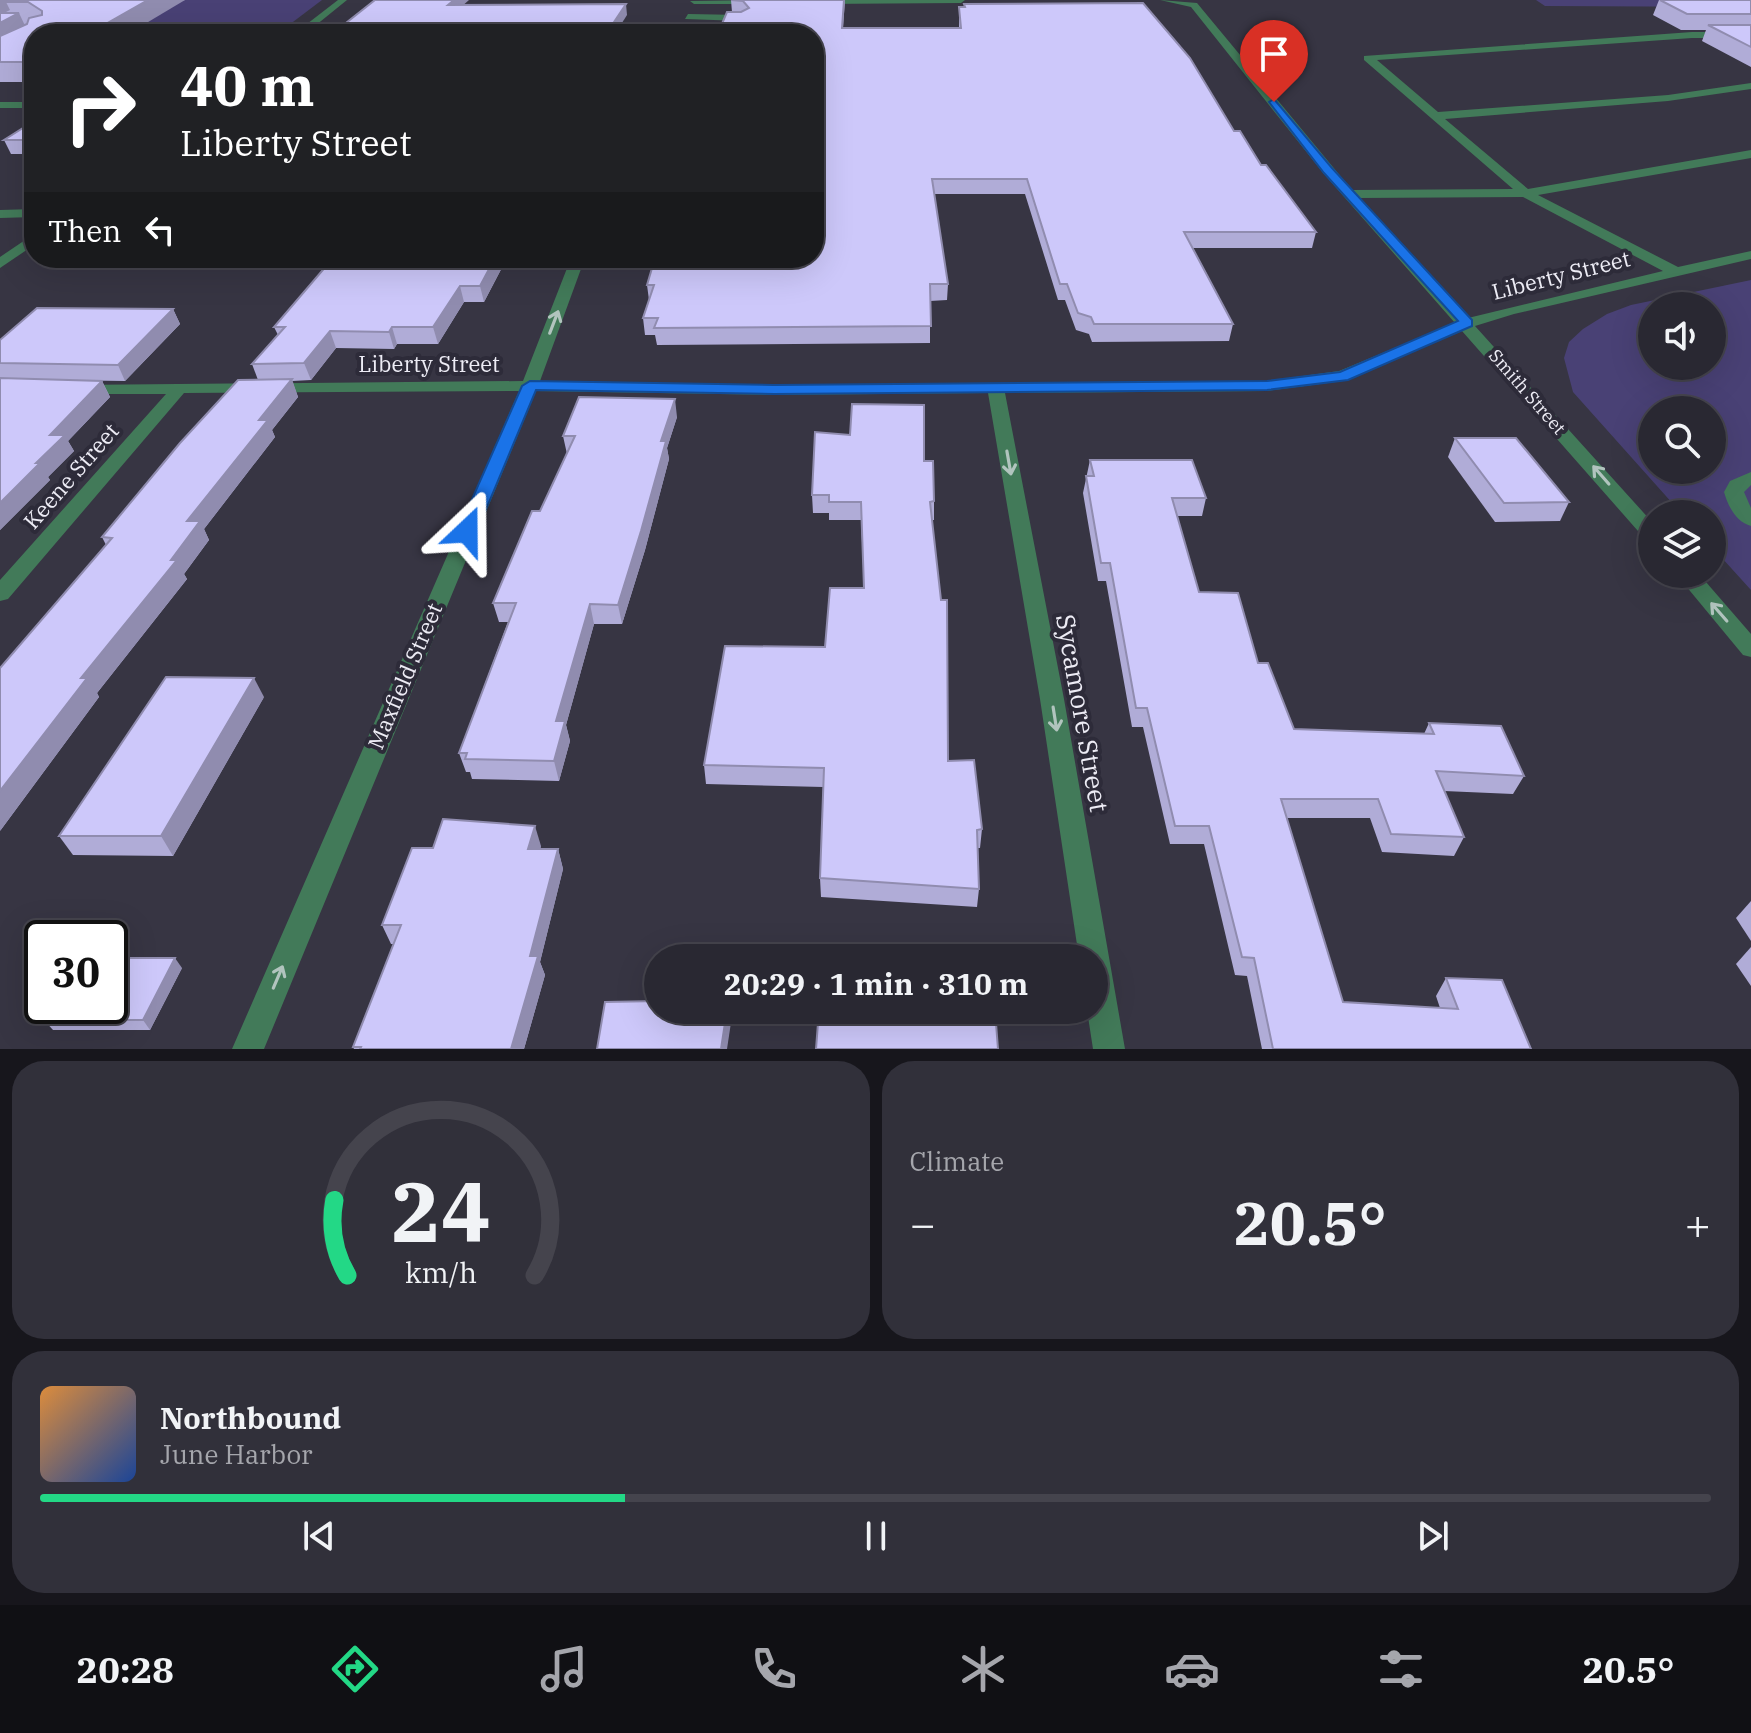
<!DOCTYPE html>
<html lang="en">
<head>
<meta charset="utf-8">
<style>
  :root { --surface:#292832; --page:#31303a; --text:#f1f3f6; --muted:#a5a6ac; --line:#45444d; --accent:#23d886 }
  body { margin:0; font-family:"IBM Plex Serif",serif; background:var(--page); color:var(--text); height:100vh; display:flex; flex-direction:column; font-size:30px; white-space:nowrap }
  * { box-sizing:border-box; margin:0 }
  p { font-size:26px; color:var(--muted) }
  .icon { flex:none; width:44px; height:44px; fill:none; stroke:currentColor; stroke-width:2; stroke-linecap:round; stroke-linejoin:round }
  .map { position:relative; height:1049px; overflow:hidden }
  .panel { display:flex; flex-direction:column; gap:12px; padding:12px; background:#17161c; flex:1 }
  .panel>* { flex:none }
  .guide { position:absolute; left:24px; top:24px; width:800px; height:244px; border-radius:32px; box-shadow:0 8px 32px #0002,0 0 0 2px var(--line); background:#202124; color:#fff; overflow:hidden }
  .fabs { position:absolute; left:1638px; top:292px; display:grid; gap:16px }
  .fabs a { display:grid; place-items:center; width:88px; height:88px; border-radius:50%; background:var(--surface); box-shadow:0 8px 32px #0002,0 0 0 2px var(--line); font-size:40px }
  .speed { position:absolute; left:24px; top:920px; display:flex; gap:16px; font-size:40px; font-weight:700; text-align:center }
  .speed>* { display:grid; place-content:center; width:104px; height:104px; border-radius:50%; background:var(--surface); box-shadow:0 8px 32px #0002,0 0 0 2px var(--line); line-height:1 }
  .speed .limit { border:4px solid #111; border-radius:12px; background:#fff; color:#111 }
  .pin { position:absolute; display:grid; place-items:center; width:68px; height:68px; color:#fff; margin:-82px -34px; border-radius:50% 50% 50% 0; rotate:-45deg; box-shadow:0 0 8px #0007 }
  .pin .icon { rotate:45deg }
  .me { position:absolute; width:88px; margin:-44px; rotate:23deg; stroke-linejoin:round; filter:drop-shadow(0 0 6px #0008) }
  .turn { display:flex; align-items:center; gap:28px; height:168px; padding:0 24px; font-size:36px }
  .turn .icon { width:104px; height:104px; stroke-width:2.5 }
  .turn b { display:block; font-size:56px; line-height:68px }
  .then { display:flex; align-items:center; height:76px; padding:0 24px; background:#0003; gap:16px; font-size:30px }
  .big { font-size:60px; font-weight:700; line-height:1.1 }
  .panel .card { flex:1; display:flex; flex-direction:column; justify-content:center; gap:12px; min-width:0; padding:0 28px; border-radius:32px; background:var(--page) }
  .panel .dial { align-items:center; gap:0 }
  .dial svg { height:208px; overflow:visible; fill:none; stroke:var(--line); stroke-width:7; stroke-linecap:round; text-anchor:middle }
  .dial text { fill:var(--text); stroke:none }
  .song { display:flex; align-items:center; gap:24px }
  .cover { width:96px; height:96px; border-radius:12px; background:linear-gradient(135deg,hsl(30 70% 55%),hsl(220 70% 35%)) }
  .played { height:8px; border-radius:4px; background:linear-gradient(90deg,var(--accent) 35%,var(--line) 35%) }
  .keys { display:flex; justify-content:space-around; direction:ltr }
  .heat { display:flex; justify-content:space-between; align-items:center; font-size:44px; direction:ltr }
  .panel .tiles { flex:1; display:grid; gap:12px; grid-template-columns:1fr 1fr }
  .card:last-child { grid-column:span 2 }
  .trip { position:absolute; left:644px; top:944px; width:464px; height:80px; border-radius:40px; background:var(--surface); box-shadow:0 8px 32px #0002,0 0 0 2px var(--line); font-weight:700; line-height:80px; text-align:center }
  .tab-bar { display:flex; height:128px; justify-content:space-around; align-items:center; background:#101014; color:var(--muted) }
  .tab-bar .icon { width:56px; height:56px }
  .tab-bar .active { color:var(--accent) }
  .tab-bar b { font-size:36px; color:var(--text) }
  .map>svg:first-child { display:block }
  .green { fill:#494175; fill-rule:evenodd }
  .lines { fill:none; stroke-linecap:round; stroke-linejoin:round }
  .minor { fill:#427a59; fill-rule:evenodd }
  .wall { fill:#b0acd7 }
  .shaded-wall { fill:#908caf }
  .building { fill:#cdc8fa; stroke:#908caf; stroke-width:2 }
  .oneway { stroke:#b1c4be }
  .route { fill:#1a73e8; stroke:#114b97; stroke-width:2 }
  .labels { text-anchor:middle; stroke-width:8; stroke-linejoin:round; paint-order:stroke }
  .far-street-label { font-size:18px; fill:#edecf5; stroke:#2d2b39 }
  .street-label { font-size:22px; fill:#edecf5; stroke:#2d2b39 }
  .near-street-label { font-size:26px; fill:#edecf5; stroke:#2d2b39 }
</style>
</head>
<body>
<div class="map">
<svg width="1751" height="1049" viewBox="0 0 1751 1049">
  <rect width="100%" height="100%" fill="#373543"/>
  <g class="green">
    <path d="M 14,0 L 322,0 L 277,34 L 0,34 L 0,7 Z"/>
    <path d="M 1536,0 L 1751,0 L 1751,7 L 1545,6 Z"/>
    <path d="M 1751,280 L 1751,590 L 1712,547 L 1712,514 L 1682,514 L 1573,392 L 1564,358 L 1569,342 L 1583,329 L 1607,314 L 1631,305 ZM 1652,306 L 1712,306 L 1712,366 L 1652,366 ZM 1652,410 L 1712,410 L 1712,470 L 1652,470 Z"/>
  </g>
  <g class="lines">
    <g class="minor">
      <path d="M 338,0 L 347,0 L 305,34 L 294,34 Z"/>
      <path d="M 762,0 L 758,4 L 694,4 L 690,1 Z"/>
      <path d="M 814,0 L 965,0 L 961,3 L 818,4 Z"/>
      <path d="M 1160,0 L 1197,3 L 1352,190 L 1513,189 L 1364,60 L 1364,56 L 1692,32 L 1751,32 L 1751,38 L 1692,38 L 1377,60 L 1438,112 L 1668,95 L 1751,83 L 1751,89 L 1668,101 L 1445,119 L 1528,189 L 1751,150 L 1751,158 L 1538,195 L 1678,267 L 1751,251 L 1751,259 L 1514,314 L 1475,326 L 1652,522 L 1652,540 L 1645,539 L 1462,331 L 1343,381 L 1267,391 L 1005,393 L 1064,699 L 1125,1049 L 1093,1049 L 1087,1010 L 1094,1010 L 1094,958 L 1079,958 L 1040,699 L 988,393 L 774,395 L 536,391 L 264,1049 L 232,1049 L 519,391 L 184,393 L 8,599 L 0,601 L 0,580 L 166,394 L 79,394 L 70,389 L 73,385 L 523,381 L 571,258 L 585,258 L 540,381 L 774,385 L 1267,381 L 1339,371 L 1455,323 L 1324,174 L 1191,7 ZM 1523,197 L 1663,271 L 1468,318 L 1359,198 Z"/>
      <path d="M 688,14 L 742,15 L 747,18 L 742,21 L 685,19 Z"/>
      <rect x="0" y="102" width="34" height="6"/>
      <path d="M 34,209 L 34,217 L 0,218 L 0,210 Z"/>
      <path d="M 34,234 L 34,245 L 0,268 L 0,257 Z"/>
      <path d="M 1751,472 L 1751,485 L 1744,492 L 1751,508 L 1751,526 C 1736,522 1728,506 1724,492 L 1730,481 Z"/>
      <path d="M 1676,574 L 1699,574 L 1751,634 L 1751,657 L 1743,655 Z"/>
    </g>
  </g>
  <g class="wall">
    <path d="M 0,0 L 185,0 L 34,34 L 34,82 L 0,82 Z"/>
    <path d="M 731,0 L 845,0 L 843,28 L 959,28 L 959,7 L 964,7 L 964,4 L 1234,131 L 1316,232 L 1312,248 L 1193,248 L 1233,324 L 1229,341 L 1092,342 L 1089,334 L 1076,330 L 1065,300 L 1058,300 L 1025,194 L 934,194 L 948,284 L 947,300 L 930,301 L 930,343 L 657,345 L 655,335 L 645,335 L 643,318 L 649,300 L 647,285 L 814,258 L 732,12 Z"/>
    <path d="M 1659,0 L 1751,0 L 1751,67 L 1702,41 L 1706,30 L 1681,30 L 1653,15 Z"/>
    <path d="M 34,121 L 34,154 L 11,154 L 4,140 Z"/>
    <path d="M 507,258 L 484,302 L 464,302 L 438,344 L 397,344 L 394,349 L 336,348 L 311,380 L 292,381 L 298,397 L 272,430 L 275,437 L 204,529 L 209,540 L 184,574 L 187,579 L 97,693 L 99,697 L 0,831 L 106,545 L 102,537 L 258,380 L 252,364 L 278,335 L 274,327 Z"/>
    <path d="M 173,309 L 180,324 L 125,381 L 50,380 L 102,381 L 110,397 L 68,441 L 74,451 L 48,477 L 50,480 L 0,530 L 0,340 Z"/>
    <path d="M 677,417 L 667,448 L 669,459 L 645,550 L 622,624 L 594,624 L 566,725 L 570,741 L 559,781 L 472,779 L 470,772 L 466,772 L 459,753 L 508,622 L 499,622 L 493,603 L 540,511 L 567,454 L 563,436 Z"/>
    <path d="M 1455,438 L 1569,502 L 1560,521 L 1495,522 L 1448,457 Z"/>
    <path d="M 1090,460 L 1206,498 L 1202,516 L 1177,516 L 1199,592 L 1258,663 L 1294,729 L 1424,734 L 1429,723 L 1524,776 L 1513,794 L 1444,791 L 1464,837 L 1454,856 L 1382,852 L 1370,818 L 1287,818 L 1343,1002 L 1440,1008 L 1436,996 L 1446,978 L 1531,1049 L 1262,1049 L 1247,976 L 1235,975 L 1204,844 L 1170,844 L 1143,727 L 1132,727 L 1106,581 L 1098,581 L 1083,493 Z"/>
    <path d="M 924,461 L 934,501 L 934,520 L 932,520 L 948,761 L 982,829 L 980,848 L 978,848 L 979,889 L 977,907 L 821,897 L 820,878 L 823,787 L 706,784 L 704,765 L 825,647 L 864,588 L 861,520 L 829,520 L 829,513 L 813,513 L 812,495 Z"/>
    <path d="M 264,697 L 173,856 L 73,855 L 59,836 Z"/>
    <path d="M 541,846 L 540,849 L 558,849 L 563,869 L 540,962 L 545,975 L 524,1049 L 354,1049 L 353,1047 L 394,944 L 391,944 L 382,925 Z"/>
    <path d="M 1751,901 L 1751,941 L 1736,918 Z"/>
    <path d="M 1751,947 L 1751,986 L 1736,964 Z"/>
    <path d="M 182,968 L 150,1030 L 53,1030 L 44,1020 Z"/>
    <path d="M 658,1010 L 995,1010 L 818,1020 Z"/>
  </g>
  <g class="shaded-wall">
    <path d="M 0,0 L 29,0 L 6,2 L 10,10 L 0,15 Z"/>
    <path d="M 148,0 L 185,0 L 128,34 L 88,34 Z"/>
    <path d="M 454,0 L 469,0 L 451,16 L 448,5 Z"/>
    <path d="M 626,4 L 627,15 L 615,34 L 606,34 Z"/>
    <path d="M 19,13 L 28,32 L 0,47 L 0,23 Z"/>
    <path d="M 495,258 L 507,258 L 484,302 L 480,286 Z"/>
    <path d="M 460,286 L 464,302 L 438,344 L 433,327 Z"/>
    <path d="M 173,309 L 180,324 L 125,381 L 118,365 Z"/>
    <path d="M 392,327 L 397,344 L 394,349 L 389,332 Z"/>
    <path d="M 330,331 L 336,348 L 311,380 L 304,363 Z"/>
    <path d="M 292,379 L 298,397 L 272,430 L 275,437 L 204,529 L 209,540 L 184,574 L 187,579 L 97,693 L 99,697 L 0,831 L 0,791 L 81,678 L 171,560 L 187,521 L 259,420 Z"/>
    <path d="M 102,381 L 110,397 L 68,441 L 74,451 L 48,477 L 50,480 L 0,530 L 0,503 L 36,463 L 50,435 Z"/>
    <path d="M 675,399 L 677,417 L 667,448 L 669,459 L 645,550 L 622,624 L 618,605 L 661,441 Z"/>
    <path d="M 590,604 L 594,624 L 566,725 L 570,741 L 559,781 L 554,761 L 556,721 Z"/>
    <path d="M 254,678 L 264,697 L 173,856 L 161,836 Z"/>
    <path d="M 535,826 L 541,846 L 535,869 L 528,849 Z"/>
    <path d="M 558,849 L 563,869 L 540,962 L 545,975 L 524,1049 L 511,1049 L 530,956 Z"/>
    <path d="M 175,958 L 182,968 L 150,1030 L 143,1020 Z"/>
    <path d="M 727,1010 L 731,1010 L 732,1016 L 727,1049 L 721,1049 Z"/>
  </g>
  <g class="building">
    <path d="M 10,0 L 148,0 L 88,34 L 34,34 L 34,62 L 0,62 L 0,36 L 27,24 L 29,18 L 42,15 L 42,11 L 28,2 L 6,2 Z"/>
    <path d="M 375,0 L 454,0 L 448,5 L 626,4 L 606,34 L 332,34 Z"/>
    <path d="M 731,0 L 844,0 L 842,28 L 961,28 L 959,7 L 965,7 L 964,4 L 1143,3 L 1190,58 L 1234,131 L 1240,131 L 1261,165 L 1266,165 L 1316,232 L 1184,232 L 1233,324 L 1094,324 L 1091,317 L 1078,313 L 1067,284 L 1060,284 L 1027,179 L 932,179 L 948,284 L 930,284 L 931,326 L 654,328 L 658,318 L 643,318 L 654,285 L 647,285 L 655,258 L 814,258 L 814,34 L 718,33 L 727,12 L 741,12 L 749,8 L 743,1 Z"/>
    <path d="M 1660,0 L 1751,0 L 1751,14 L 1687,14 Z"/>
    <path d="M 0,13 L 19,13 L 0,23 Z"/>
    <path d="M 1708,25 L 1751,25 L 1751,47 Z"/>
    <path d="M 34,121 L 34,140 L 4,140 Z"/>
    <path d="M 333,258 L 495,258 L 480,286 L 460,286 L 433,327 L 392,327 L 389,332 L 330,331 L 304,363 L 252,364 L 285,327 L 274,327 Z"/>
    <path d="M 37,308 L 173,309 L 118,365 L 0,363 L 0,340 Z"/>
    <path d="M 0,378 L 102,381 L 50,435 L 65,435 L 36,463 L 40,463 L 0,503 Z"/>
    <path d="M 292,379 L 259,420 L 268,420 L 187,521 L 200,521 L 171,560 L 177,560 L 81,678 L 87,678 L 0,791 L 0,668 L 112,538 L 102,537 L 180,443 L 238,380 Z"/>
    <path d="M 579,397 L 675,399 L 661,441 L 666,441 L 641,531 L 618,605 L 590,604 L 556,721 L 565,721 L 554,761 L 465,759 L 467,753 L 459,753 L 516,603 L 493,603 L 532,511 L 540,511 L 575,436 L 563,436 Z"/>
    <path d="M 852,404 L 924,405 L 924,461 L 933,461 L 934,501 L 930,502 L 941,600 L 947,600 L 948,761 L 974,760 L 982,829 L 977,830 L 979,889 L 820,878 L 824,768 L 704,765 L 725,646 L 825,647 L 830,588 L 864,588 L 861,502 L 829,502 L 829,495 L 812,495 L 815,432 L 850,435 Z"/>
    <path d="M 1455,438 L 1516,438 L 1569,502 L 1504,503 Z"/>
    <path d="M 1090,460 L 1192,460 L 1206,498 L 1172,498 L 1199,592 L 1238,593 L 1258,663 L 1268,663 L 1294,729 L 1434,734 L 1429,723 L 1501,726 L 1524,776 L 1436,771 L 1464,837 L 1391,834 L 1378,799 L 1281,799 L 1343,1002 L 1458,1009 L 1446,978 L 1502,980 L 1531,1049 L 1273,1049 L 1254,958 L 1242,957 L 1209,826 L 1175,826 L 1147,708 L 1136,708 L 1110,563 L 1101,563 L 1086,476 L 1094,476 Z"/>
    <path d="M 166,677 L 254,678 L 161,836 L 59,836 Z"/>
    <path d="M 443,819 L 535,826 L 528,849 L 558,849 L 530,956 L 538,956 L 511,1049 L 360,1049 L 361,1047 L 353,1047 L 401,925 L 382,925 L 412,848 L 433,848 Z"/>
    <path d="M 689,950 L 953,958 L 687,958 Z"/>
    <path d="M 110,958 L 175,958 L 143,1020 L 44,1020 L 53,1006 L 110,1006 Z"/>
    <path d="M 658,1001 L 658,1010 L 727,1010 L 721,1049 L 597,1049 L 605,1002 Z"/>
    <path d="M 819,1010 L 995,1010 L 998,1049 L 816,1049 Z"/>
  </g>
  <defs><path id="oneway-shaft" d="M-6 0H5M1.5-3L5.5 0L1.5 3" fill="none" stroke-width="1.6" stroke-linecap="round" stroke-linejoin="round" transform="scale(2)"/></defs>
  <g class="oneway">
    <use href="#oneway-shaft" transform="translate(554 322) rotate(-69)"/>
    <use href="#oneway-shaft" transform="translate(1009 463) rotate(80)"/>
    <use href="#oneway-shaft" transform="translate(1601 475) rotate(-131)"/>
    <use href="#oneway-shaft" transform="translate(1719 612) rotate(-131)"/>
    <use href="#oneway-shaft" transform="translate(1055 719) rotate(81)"/>
    <use href="#oneway-shaft" transform="translate(278 977) rotate(-67)"/>
  </g>
  <path class="route" d="M 1274,99 L 1332,168 L 1472,320 L 1472,326 L 1348,380 L 1267,390 L 774,394 L 536,390 L 477,531 L 467,537 L 458,531 L 522,386 L 530,381 L 774,385 L 1267,381 L 1340,372 L 1458,321 L 1324,173 L 1269,102 Z"/>
  <g class="labels">
    <g class="far-street-label">
      <text transform="translate(1527 392) rotate(49)" y="6">Smith Street</text>
    </g>
    <g class="street-label">
      <text transform="translate(1561 275) rotate(-14)" y="8">Liberty Street</text>
      <text x="429" y="372">Liberty Street</text>
      <text transform="translate(71 476) rotate(-49)" y="8">Keene Street</text>
      <text transform="translate(405 676) rotate(-67)" y="8">Maxfield Street</text>
    </g>
    <g class="near-street-label">
      <text transform="translate(1082 713) rotate(80)" y="9">Sycamore Street</text>
    </g>
  </g>
</svg>
<div class="fabs">
<a><svg class="icon" aria-label="sound" viewBox="0 0 24 24"><path d="M4 9h4l5-4v14l-5-4H4zM17 9q2 3 0 6"/></svg></a>
<a><svg class="icon" aria-label="search" viewBox="0 0 24 24"><circle cx="10" cy="10" r="6"/><path d="M15 15l6 6"/></svg></a>
<a><svg class="icon" aria-label="layers" viewBox="0 0 24 24"><path d="M12 4l9 5-9 5-9-5zM3 14l9 5 9-5"/></svg></a>
</div>
<div class="speed"><div class="limit">30</div></div>
<div class="pin" style="left:1274px;top:102px;background:#d93025"><svg class="icon" aria-label="arrive" viewBox="0 0 24 24"><path d="M6 21V4h12l-3 4 3 4H6"/></svg></div>
<svg class="me" style="left:467px;top:531px" viewBox="-20 -20 40 40"><path d="M0-17L14 15 0 8-14 15z" fill="#1a73e8" stroke="#fff" stroke-width="4"/></svg>
<div class="trip">20:29 · 1 min · 310 m</div>
<div class="guide">
<div class="turn"><svg class="icon" aria-label="right" viewBox="0 0 24 24"><path d="M7 20v-9h11M14 6l5 5-5 5"/></svg><div><b>40 m</b>Liberty Street</div></div>
<div class="then">Then<svg class="icon" aria-label="left" viewBox="0 0 24 24"><path d="M17 20v-9H6M10 6l-5 5 5 5"/></svg></div>
</div>
</div>
<section class="panel">
<div class="tiles">
<div class="card dial"><svg viewBox="0 0 100 80">
<path d="M14 69A42 42 0 1 1 86 69"/>
<path d="M14 69A42 42 0 0 1 9 40" stroke="#23d886"/>
<text x="50" y="56" font-size="32" font-weight="700">24</text>
<text x="50" y="72" font-size="11">km/h</text>
</svg></div>
<div class="card"><p>Climate</p>
<div class="heat"><a>−</a><b class="big">20.5°</b><a>+</a></div>
</div>
<div class="card">
<div class="song"><i class="cover"></i><div><b>Northbound</b><p>June Harbor</p></div></div>
<div class="played"></div>
<div class="keys"><svg class="icon" aria-label="previous" viewBox="0 0 24 24"><path d="M18 5L8 12l10 7zM5 5v14"/></svg><svg class="icon" aria-label="pause" viewBox="0 0 24 24"><path d="M8 5v14M16 5v14"/></svg><svg class="icon" aria-label="next" viewBox="0 0 24 24"><path d="M6 5l10 7-10 7zM19 5v14"/></svg></div>
</div>
</div>
</section>
<nav class="tab-bar">
<b>20:28</b>
<svg class="icon active" aria-label="directions" viewBox="0 0 24 24"><path d="M12 3l9 9-9 9-9-9zM9 14v-3h6M13 9l2 2-2 2"/></svg>
<svg class="icon" aria-label="music" viewBox="0 0 24 24"><path d="M9 18V5l10-2v13"/><circle cx="6" cy="18" r="3"/><circle cx="16" cy="16" r="3"/></svg>
<svg class="icon" aria-label="phone" viewBox="0 0 24 24"><path d="M5 4h4l2 5-3 2q2 4 5 5l2-3 5 2v4C11 20 4 13 5 4z"/></svg>
<svg class="icon" aria-label="climate" viewBox="0 0 24 24"><path d="M12 3v18M4 7l16 10M4 17L20 7"/></svg>
<svg class="icon" aria-label="car" viewBox="0 0 24 24"><path d="M5 17H2v-5l4-1 3-4h7l3 4 3 1v5h-3M9 17h6M6 11h13"/><circle cx="7" cy="17" r="2"/><circle cx="17" cy="17" r="2"/></svg>
<svg class="icon" aria-label="filters" viewBox="0 0 24 24"><path d="M4 7h16M4 17h16"/><circle cx="9" cy="7" r="2"/><circle cx="15" cy="17" r="2"/></svg>
<b>20.5°</b>
</nav>
</body>
</html>
